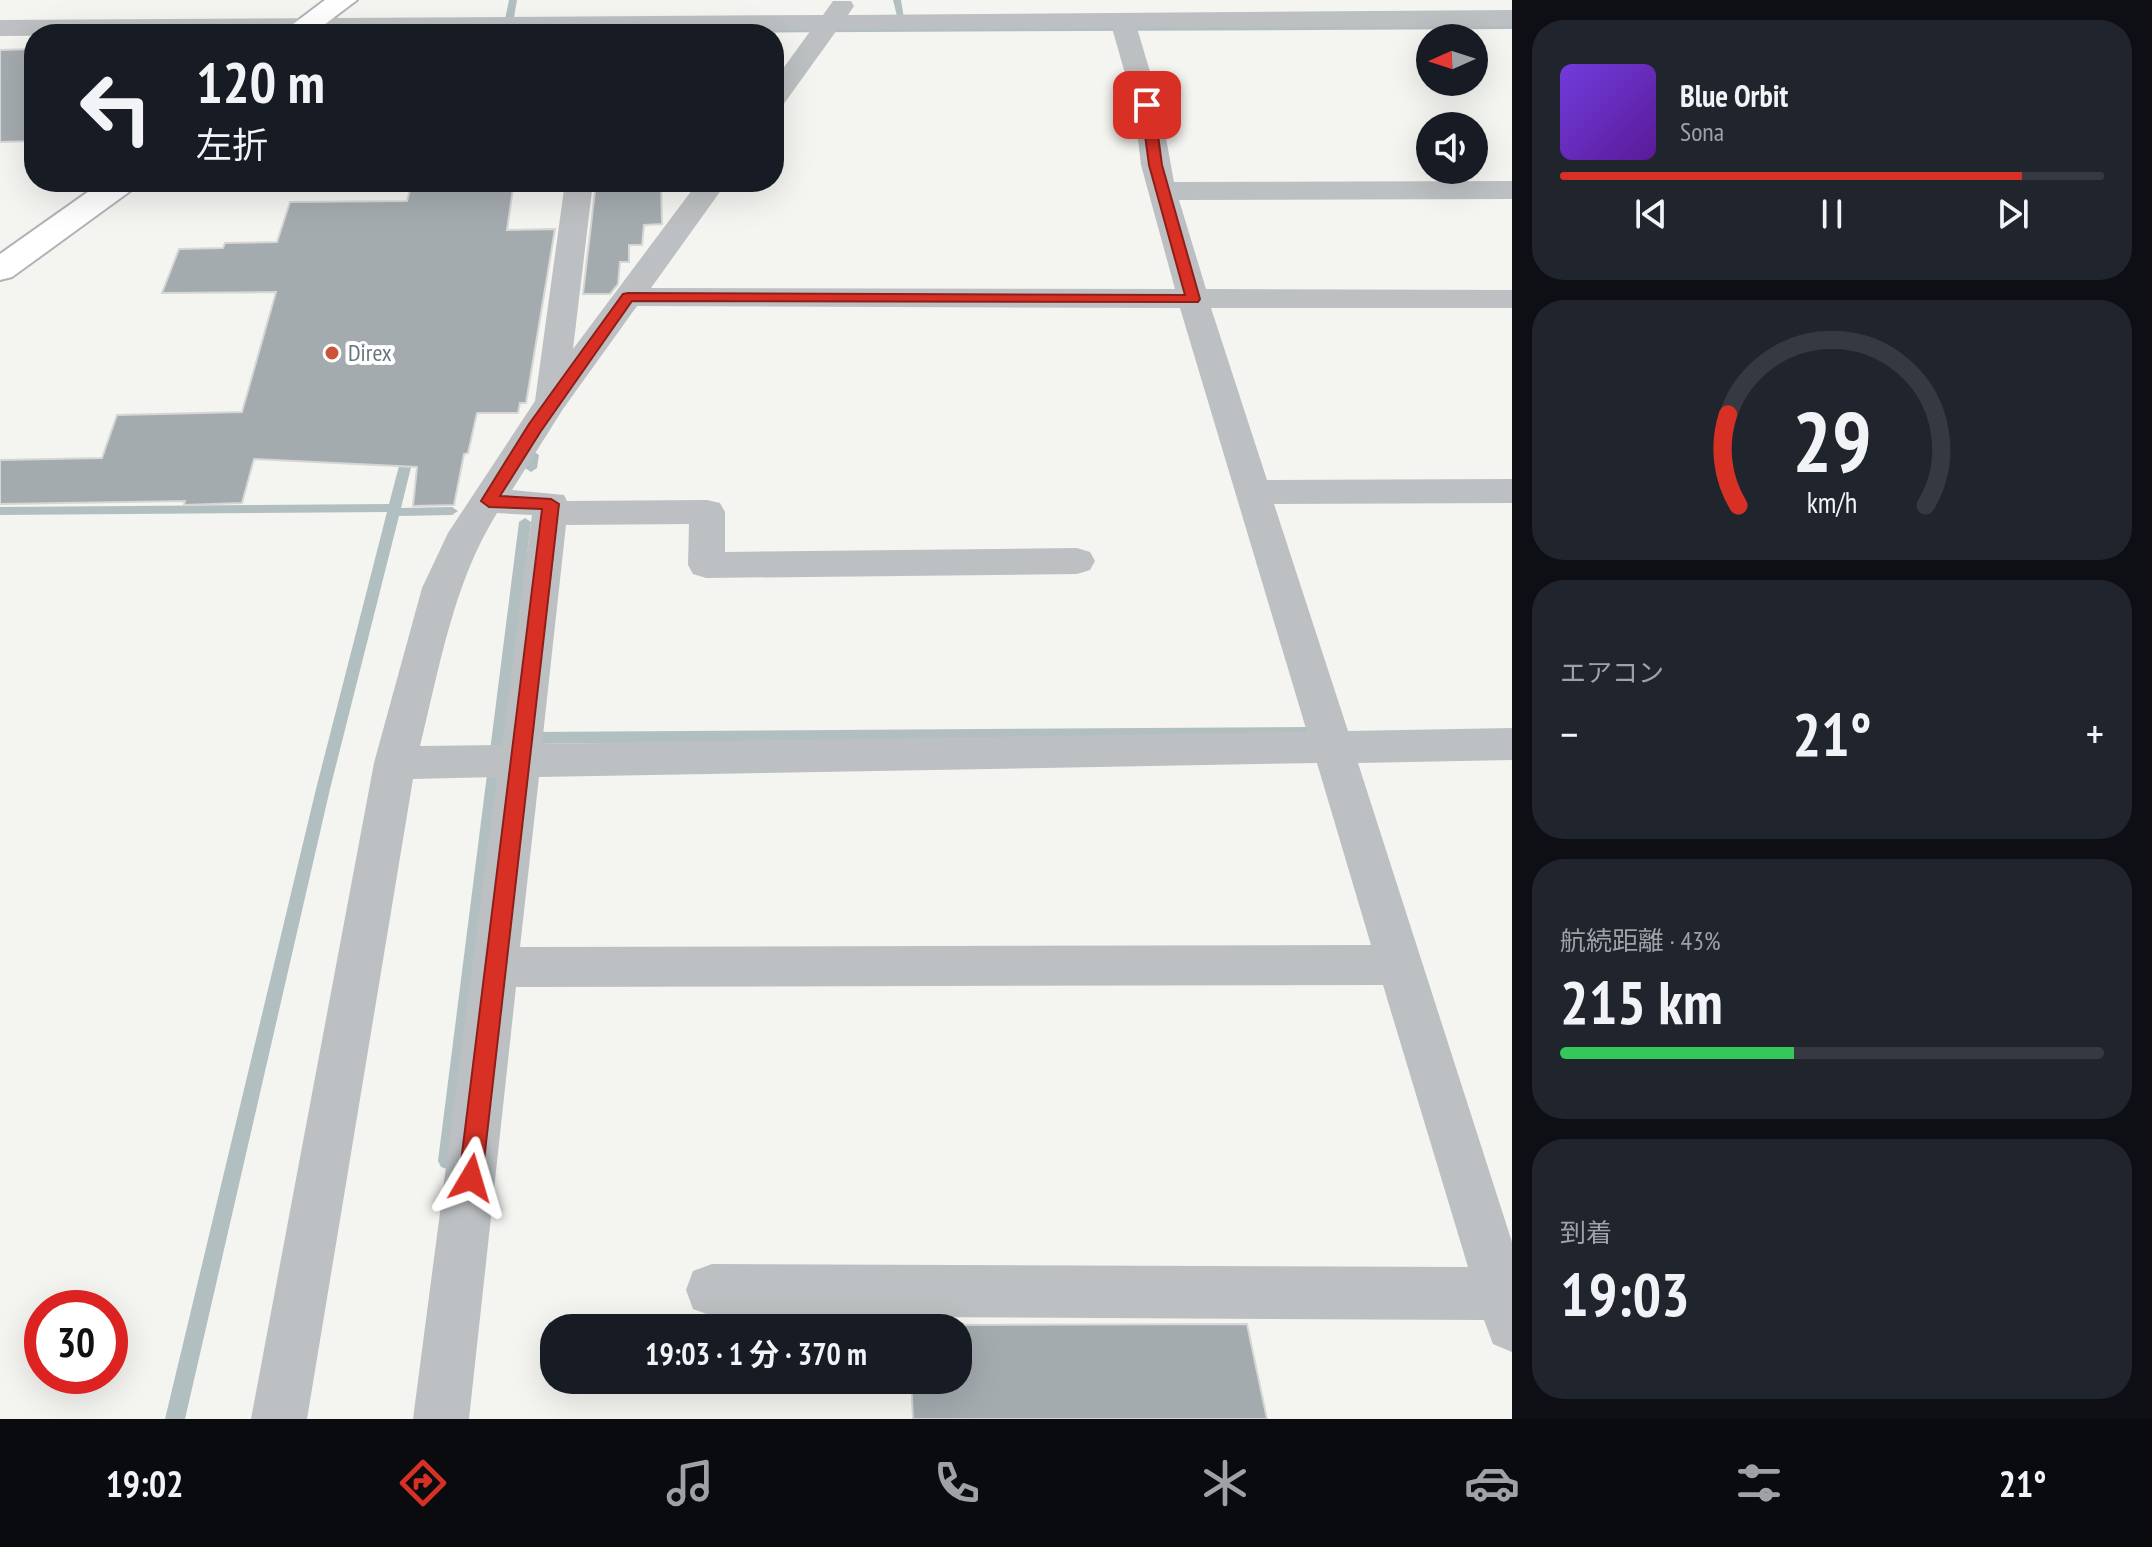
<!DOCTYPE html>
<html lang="ja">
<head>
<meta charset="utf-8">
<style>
  :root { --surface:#171b24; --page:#20242c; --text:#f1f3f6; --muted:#9ea1a6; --line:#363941; --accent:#d93025 }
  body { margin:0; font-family:"PT Sans Narrow","Noto Sans JP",sans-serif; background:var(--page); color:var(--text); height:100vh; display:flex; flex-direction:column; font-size:30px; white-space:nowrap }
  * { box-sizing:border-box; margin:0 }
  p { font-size:26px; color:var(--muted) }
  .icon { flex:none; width:44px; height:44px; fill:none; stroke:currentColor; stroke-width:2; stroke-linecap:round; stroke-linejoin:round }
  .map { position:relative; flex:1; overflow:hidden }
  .side { display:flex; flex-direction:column; gap:20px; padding:20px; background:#0d0f14; width:640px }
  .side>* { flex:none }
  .top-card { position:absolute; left:24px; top:24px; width:760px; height:168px; border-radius:32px; box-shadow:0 8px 32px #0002; background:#171b24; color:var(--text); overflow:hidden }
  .needle { width:52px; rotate:267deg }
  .buttons { position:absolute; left:1416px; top:24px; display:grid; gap:16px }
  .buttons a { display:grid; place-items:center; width:72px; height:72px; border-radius:50%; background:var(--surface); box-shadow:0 8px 32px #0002; font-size:40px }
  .speed { position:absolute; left:24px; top:1290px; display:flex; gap:16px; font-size:40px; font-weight:700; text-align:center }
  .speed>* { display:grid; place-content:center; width:104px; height:104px; border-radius:50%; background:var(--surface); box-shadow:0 8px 32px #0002; line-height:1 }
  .speed .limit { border:12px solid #d22; background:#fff; color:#111 }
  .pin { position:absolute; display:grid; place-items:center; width:68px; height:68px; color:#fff; margin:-34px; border-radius:16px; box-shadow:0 4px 12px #0006 }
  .me { position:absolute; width:88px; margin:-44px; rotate:7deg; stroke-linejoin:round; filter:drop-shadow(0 0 6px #0008) }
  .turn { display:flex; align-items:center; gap:28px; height:168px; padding:0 40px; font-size:36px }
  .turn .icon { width:104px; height:104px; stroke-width:2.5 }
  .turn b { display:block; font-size:56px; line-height:68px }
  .big { font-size:60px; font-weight:700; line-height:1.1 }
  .side .tile { flex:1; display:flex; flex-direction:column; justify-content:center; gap:12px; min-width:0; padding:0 28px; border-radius:32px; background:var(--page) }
  .side .dial { align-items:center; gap:0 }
  .dial svg { height:208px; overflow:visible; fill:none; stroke:var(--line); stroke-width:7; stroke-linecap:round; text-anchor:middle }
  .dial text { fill:var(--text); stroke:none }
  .song { display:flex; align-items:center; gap:24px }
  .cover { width:96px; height:96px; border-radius:12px; background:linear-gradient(135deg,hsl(260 70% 55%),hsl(270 70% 35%)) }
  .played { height:8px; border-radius:4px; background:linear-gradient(90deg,var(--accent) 85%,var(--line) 85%) }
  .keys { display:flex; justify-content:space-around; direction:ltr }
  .heat { display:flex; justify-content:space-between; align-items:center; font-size:44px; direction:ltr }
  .charge { height:12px; border-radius:6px; background:linear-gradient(90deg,#34c759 43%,var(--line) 0) }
  .trip { position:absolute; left:540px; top:1314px; width:432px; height:80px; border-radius:32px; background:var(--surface); box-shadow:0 8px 32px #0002; font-weight:700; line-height:80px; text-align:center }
  .tab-bar { display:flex; height:128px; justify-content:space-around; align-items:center; background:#090b0e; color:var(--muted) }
  .tab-bar .icon { width:56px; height:56px }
  .tab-bar .selected { color:var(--accent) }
  .tab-bar b { font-size:36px; color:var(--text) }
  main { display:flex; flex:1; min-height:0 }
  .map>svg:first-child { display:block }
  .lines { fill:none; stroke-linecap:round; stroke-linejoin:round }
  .stream { fill:#b2bfc1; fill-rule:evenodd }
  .building { fill:#a4abaf; stroke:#d6d6d4; stroke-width:2 }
  .trunk-casing { stroke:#b0b3b6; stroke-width:4 }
  .minor { fill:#bcc0c2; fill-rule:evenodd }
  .trunk { fill:#fff; fill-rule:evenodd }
  .route { fill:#d93025; stroke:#8d1f18; stroke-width:2 }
  .poi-dot { fill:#cc533a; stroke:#fff; stroke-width:3 }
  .labels { text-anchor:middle; stroke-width:8; stroke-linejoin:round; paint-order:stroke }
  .poi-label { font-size:24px; fill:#67767e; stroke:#fff; text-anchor:start }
</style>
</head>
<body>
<main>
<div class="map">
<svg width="1512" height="1419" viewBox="0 0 1512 1419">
  <rect width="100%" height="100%" fill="#f4f4f1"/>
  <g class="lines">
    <g class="stream">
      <path d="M 509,0 L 517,0 L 512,29 L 1512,23 L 1512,29 L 465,34 L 465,30 L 468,29 L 503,29 Z"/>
      <path d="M 893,0 L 901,0 L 904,18 L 897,16 Z"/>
      <path d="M 410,443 L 416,447 L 401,508 L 452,507 L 458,511 L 452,515 L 399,516 L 330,789 L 185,1419 L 165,1419 L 316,789 L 387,512 L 0,515 L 0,507 L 389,504 L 404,447 Z"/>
      <path d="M 533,451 L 539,455 L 537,468 L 531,472 L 525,468 L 527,455 Z"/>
      <path d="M 525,518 L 531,522 L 456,1161 L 453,1167 L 447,1169 L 441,1167 L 438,1161 L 519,522 Z"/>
      <path d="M 1308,727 L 1313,728 L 1315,732 L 1313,736 L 1308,737 L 525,744 L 520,742 L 518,738 L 520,734 L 525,732 Z"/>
    </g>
  </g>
  <g class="building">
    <path d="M 34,49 L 34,141 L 0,142 L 0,50 Z"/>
    <path d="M 412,182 L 514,182 L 507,230 L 555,229 L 526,403 L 520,403 L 518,413 L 477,413 L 468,453 L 464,454 L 454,505 L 413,506 L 417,467 L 254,459 L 242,503 L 184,505 L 185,501 L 0,504 L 0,460 L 102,458 L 117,415 L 242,412 L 276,292 L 162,293 L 179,249 L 223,248 L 225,243 L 277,242 L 290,202 L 407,201 Z"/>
    <path d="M 596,182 L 661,182 L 662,224 L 644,225 L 642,245 L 629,245 L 629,262 L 620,262 L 618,284 L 610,294 L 583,294 Z"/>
    <path d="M 1247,1324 L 1267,1419 L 913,1419 L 911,1380 L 958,1380 L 958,1328 L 907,1328 L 907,1325 Z"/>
  </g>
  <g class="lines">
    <g class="trunk-casing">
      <g id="trunk">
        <path d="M 325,0 L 357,0 L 312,34 L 280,34 Z"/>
        <path d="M 102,182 L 138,182 L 133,189 L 12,277 L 0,280 L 0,254 Z"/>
      </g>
    </g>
    <path class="minor" d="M 833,1 L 851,1 L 854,6 L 848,15 L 1512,10 L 1512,26 L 1137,28 L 1160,105 L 1174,182 L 1512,181 L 1512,199 L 1179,200 L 1206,289 L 1512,290 L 1512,308 L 1211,308 L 1267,480 L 1512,479 L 1512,503 L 1274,504 L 1348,731 L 1512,728 L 1512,760 L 1358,763 L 1512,1242 L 1512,1352 L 1493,1344 L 1484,1320 L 712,1316 L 693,1309 L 686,1290 L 693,1271 L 712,1264 L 1468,1267 L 1383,985 L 516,987 L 469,1419 L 413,1419 L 497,777 L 413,779 L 307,1419 L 251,1419 L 374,763 L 422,588 L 448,533 L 535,401 L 565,182 L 593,182 L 573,349 L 698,182 L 727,182 L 651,288 L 1175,289 L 1141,165 L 1134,105 L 1112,28 L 837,30 L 783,105 L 774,107 L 774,81 L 811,30 L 0,36 L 0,20 L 823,15 ZM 637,306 L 1180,308 L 1307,732 L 542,744 L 566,525 L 689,524 L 688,565 L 693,574 L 706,578 L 1077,574 L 1090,570 L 1095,561 L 1090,552 L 1077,548 L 725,552 L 725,512 L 720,503 L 707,500 L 567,501 L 564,495 L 512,490 L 563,409 ZM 497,513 L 532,515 L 502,745 L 420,746 C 440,666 453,584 497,513 ZM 1317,763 L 1371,945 L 520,947 L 539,777 Z"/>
    <use href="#trunk" class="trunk"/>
  </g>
  <path class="route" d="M 1147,101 L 1154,105 L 1162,165 L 1200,299 L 1198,302 L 632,301 L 541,431 L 500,496 L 551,499 L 559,504 L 482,1178 L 479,1186 L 471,1189 L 463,1186 L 459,1178 L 542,509 L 489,507 L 481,501 L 529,424 L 623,294 L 628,293 L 1185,295 L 1149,165 L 1141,105 Z"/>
  <circle class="poi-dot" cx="332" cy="353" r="8"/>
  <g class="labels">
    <g class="poi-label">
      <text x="348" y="361">Direx</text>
    </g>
  </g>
</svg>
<div class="buttons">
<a><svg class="needle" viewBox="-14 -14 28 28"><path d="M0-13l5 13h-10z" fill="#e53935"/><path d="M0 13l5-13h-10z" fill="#9ea1a6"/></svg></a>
<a><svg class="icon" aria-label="sound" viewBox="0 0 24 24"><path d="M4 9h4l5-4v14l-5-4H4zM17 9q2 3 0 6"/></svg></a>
</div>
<div class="speed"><div class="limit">30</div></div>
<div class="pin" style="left:1147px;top:105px;background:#d93025"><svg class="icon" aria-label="arrive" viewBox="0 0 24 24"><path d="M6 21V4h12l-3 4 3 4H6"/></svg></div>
<svg class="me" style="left:471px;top:1178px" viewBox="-20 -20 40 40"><path d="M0-17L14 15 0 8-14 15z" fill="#d93025" stroke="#fff" stroke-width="4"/></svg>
<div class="trip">19:03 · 1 分 · 370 m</div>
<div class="top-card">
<div class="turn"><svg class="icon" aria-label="left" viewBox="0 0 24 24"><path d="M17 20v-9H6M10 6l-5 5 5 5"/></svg><div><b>120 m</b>左折</div></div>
</div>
</div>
<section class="side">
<div class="tile">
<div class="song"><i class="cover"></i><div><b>Blue Orbit</b><p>Sona</p></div></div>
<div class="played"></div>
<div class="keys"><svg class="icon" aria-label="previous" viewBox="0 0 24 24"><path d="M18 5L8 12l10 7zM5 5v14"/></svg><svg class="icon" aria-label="pause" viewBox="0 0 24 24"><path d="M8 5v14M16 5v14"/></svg><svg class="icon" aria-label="next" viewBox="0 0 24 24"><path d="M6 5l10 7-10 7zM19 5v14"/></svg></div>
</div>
<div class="tile dial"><svg viewBox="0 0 100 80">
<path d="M14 69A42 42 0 1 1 86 69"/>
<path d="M14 69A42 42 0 0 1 10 34" stroke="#d93025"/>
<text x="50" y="56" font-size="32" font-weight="700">29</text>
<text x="50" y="72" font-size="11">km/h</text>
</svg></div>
<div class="tile"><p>エアコン</p>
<div class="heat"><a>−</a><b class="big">21°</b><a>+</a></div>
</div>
<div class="tile"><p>航続距離 · 43%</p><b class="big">215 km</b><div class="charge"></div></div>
<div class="tile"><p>到着</p><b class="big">19:03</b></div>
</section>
</main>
<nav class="tab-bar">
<b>19:02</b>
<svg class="icon selected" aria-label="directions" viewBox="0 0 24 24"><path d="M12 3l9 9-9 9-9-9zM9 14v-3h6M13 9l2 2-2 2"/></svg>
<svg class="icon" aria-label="music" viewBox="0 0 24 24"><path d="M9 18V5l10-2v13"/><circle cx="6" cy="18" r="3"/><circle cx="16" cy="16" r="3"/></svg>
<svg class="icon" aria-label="phone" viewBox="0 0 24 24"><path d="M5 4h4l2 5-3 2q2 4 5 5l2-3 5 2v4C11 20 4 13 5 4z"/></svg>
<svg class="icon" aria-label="climate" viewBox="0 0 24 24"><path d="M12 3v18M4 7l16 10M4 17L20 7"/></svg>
<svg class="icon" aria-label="car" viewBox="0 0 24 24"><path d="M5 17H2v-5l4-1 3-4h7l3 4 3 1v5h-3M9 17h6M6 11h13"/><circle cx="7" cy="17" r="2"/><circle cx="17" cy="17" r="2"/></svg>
<svg class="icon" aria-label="filters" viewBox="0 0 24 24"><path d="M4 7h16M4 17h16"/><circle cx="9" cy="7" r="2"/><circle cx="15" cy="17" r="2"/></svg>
<b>21°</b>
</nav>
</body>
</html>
